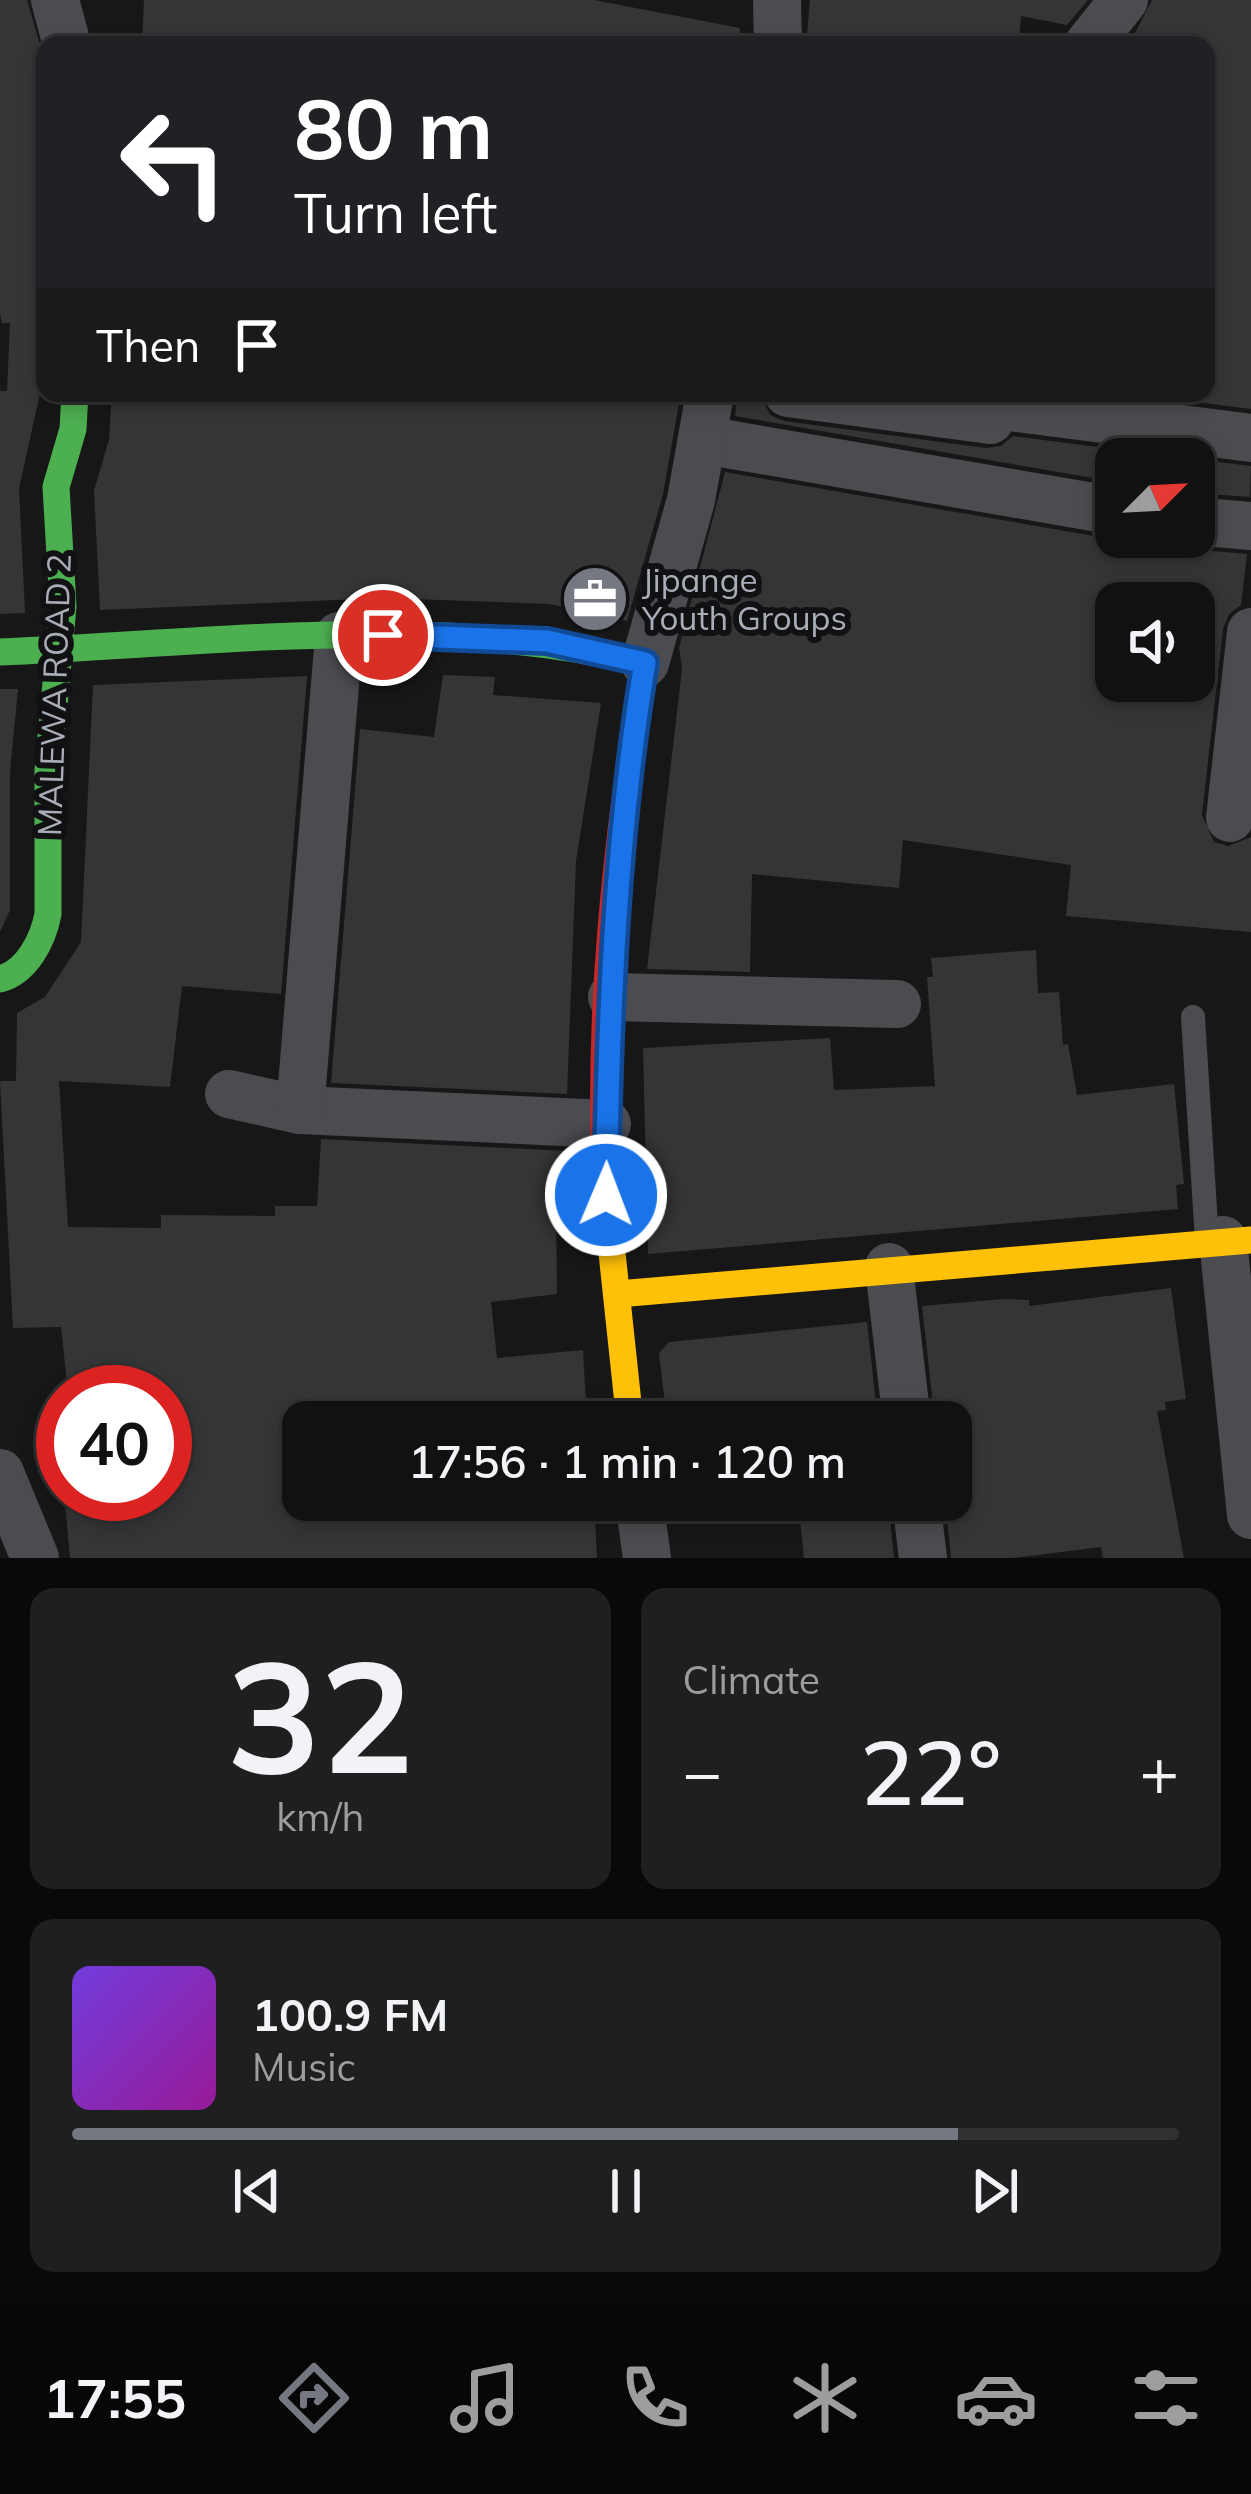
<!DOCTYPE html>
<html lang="en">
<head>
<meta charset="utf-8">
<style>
  :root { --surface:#111; --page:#1e1f1f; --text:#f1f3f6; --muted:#9c9d9f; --line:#303131; --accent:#757880 }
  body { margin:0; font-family:Mulish,sans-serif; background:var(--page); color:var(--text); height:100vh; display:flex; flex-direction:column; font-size:45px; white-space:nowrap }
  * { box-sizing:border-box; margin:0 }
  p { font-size:39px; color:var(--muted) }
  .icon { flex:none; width:66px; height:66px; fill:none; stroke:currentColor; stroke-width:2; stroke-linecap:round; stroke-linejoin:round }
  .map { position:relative; height:1558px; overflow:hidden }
  .sheet { display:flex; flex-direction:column; gap:30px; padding:30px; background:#090909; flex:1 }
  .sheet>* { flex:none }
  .top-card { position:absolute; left:36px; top:36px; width:1179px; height:366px; border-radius:24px; box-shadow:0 6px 18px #0003,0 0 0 3px var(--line); background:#202124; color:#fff; overflow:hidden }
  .needle { width:78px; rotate:66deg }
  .fabs { position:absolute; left:1095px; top:438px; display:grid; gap:24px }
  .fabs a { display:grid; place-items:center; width:120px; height:120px; border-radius:24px; background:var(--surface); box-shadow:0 6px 18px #0003,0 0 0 3px var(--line); font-size:60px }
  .speed { position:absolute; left:36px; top:1365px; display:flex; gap:24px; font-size:60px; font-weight:700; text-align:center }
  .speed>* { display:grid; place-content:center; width:156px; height:156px; border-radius:50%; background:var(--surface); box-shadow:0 6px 18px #0003,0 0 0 3px var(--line); line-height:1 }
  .speed .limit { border:18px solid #d22; background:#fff; color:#111 }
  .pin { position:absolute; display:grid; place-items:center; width:102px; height:102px; color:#fff; margin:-51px; border:6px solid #fff; border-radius:50%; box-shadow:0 3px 12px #0007 }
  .me { position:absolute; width:132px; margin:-66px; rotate:1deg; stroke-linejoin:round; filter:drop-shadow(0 0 9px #0008) }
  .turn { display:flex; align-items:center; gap:42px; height:252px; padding:0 60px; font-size:54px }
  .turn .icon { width:156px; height:156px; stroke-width:2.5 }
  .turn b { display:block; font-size:84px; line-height:102px }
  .then { display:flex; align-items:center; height:114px; padding:0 60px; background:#0003; gap:24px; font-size:45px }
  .big { font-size:90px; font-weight:600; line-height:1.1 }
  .sheet .card { flex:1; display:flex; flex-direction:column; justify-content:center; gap:18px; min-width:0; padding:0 42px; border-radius:24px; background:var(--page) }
  .sheet .dial { align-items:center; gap:0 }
  .dial b { font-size:156px; line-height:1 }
  .song { display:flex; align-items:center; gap:36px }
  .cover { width:144px; height:144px; border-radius:18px; background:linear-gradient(135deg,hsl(260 70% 55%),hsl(300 70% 35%)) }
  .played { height:12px; border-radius:6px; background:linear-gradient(90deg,var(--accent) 80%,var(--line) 80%) }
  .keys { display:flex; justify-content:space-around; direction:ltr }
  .heat { display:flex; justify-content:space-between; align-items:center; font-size:66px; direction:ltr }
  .sheet .tiles { flex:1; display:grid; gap:30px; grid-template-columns:1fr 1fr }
  .card:last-child { grid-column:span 2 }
  .trip { position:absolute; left:282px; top:1401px; width:690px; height:120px; border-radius:24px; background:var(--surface); box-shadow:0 6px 18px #0003,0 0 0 3px var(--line); font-weight:600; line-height:120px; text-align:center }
  .menu { display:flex; height:192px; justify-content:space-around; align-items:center; background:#070707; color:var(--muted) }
  .menu .icon { width:84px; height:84px }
  .menu .selected { color:var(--accent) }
  .menu b { font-size:54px; color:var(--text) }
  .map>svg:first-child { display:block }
  .building { fill:#343537; fill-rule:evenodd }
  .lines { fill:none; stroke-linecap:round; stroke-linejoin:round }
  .lane { stroke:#4b4c50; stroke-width:24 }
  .street { stroke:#4b4c50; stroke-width:48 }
  .fast { stroke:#4caf50; stroke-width:27 }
  .slow { stroke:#ffc107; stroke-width:27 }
  .jam { stroke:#c62828; stroke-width:27 }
  .route-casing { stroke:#114b97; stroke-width:30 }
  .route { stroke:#1a73e8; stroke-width:21 }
  .labels { text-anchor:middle; stroke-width:12; stroke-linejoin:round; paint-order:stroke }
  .poi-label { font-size:33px; fill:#a8adb8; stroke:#111113; text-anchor:start }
  .street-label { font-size:33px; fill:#a8adb8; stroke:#111113 }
</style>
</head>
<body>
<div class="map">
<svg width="1251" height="1558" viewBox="0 0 1251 1558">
  <rect width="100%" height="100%" fill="#171717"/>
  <g class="building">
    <path d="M 0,0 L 27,0 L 45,62 L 45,371 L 19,488 L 25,613 L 0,614 L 0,391 L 7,391 L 10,323 L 2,323 L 0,314 Z"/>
    <path d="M 144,0 L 594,0 L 740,28 L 739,45 L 142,45 Z"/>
    <path d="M 810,0 L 1088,0 L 1067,25 L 1021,16 L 1019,45 L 806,45 Z"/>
    <path d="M 1152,0 L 1251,0 L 1251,409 L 1124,393 L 1206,393 L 1206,45 L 1129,45 Z"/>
    <path d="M 112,393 L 649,393 L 680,398 L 663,494 L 627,621 L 549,604 L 384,598 L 100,610 L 94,491 L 109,439 Z"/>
    <path d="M 738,393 L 760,393 L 770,415 L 784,421 L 986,448 L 1001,446 L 1013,436 L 1191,459 L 1116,459 L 1116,482 L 735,416 Z"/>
    <path d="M 1194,459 L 1251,466 L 1250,497 L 1194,493 Z"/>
    <path d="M 725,472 L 1111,539 L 1171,537 L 1190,549 L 1247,554 L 1241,605 L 1229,614 L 1223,629 L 1202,815 L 1214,842 L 1228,846 L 1251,837 L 1251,932 L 1066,916 L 1071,865 L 903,840 L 899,888 L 752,874 L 750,972 L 647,969 L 682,669 L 679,648 ZM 1116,603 L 1194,603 L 1194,681 L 1116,681 Z"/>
    <path d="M 443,675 L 495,677 L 493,695 L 601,703 L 576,861 L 567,1094 L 331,1083 L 360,729 L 434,737 Z"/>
    <path d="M 307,676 L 281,994 L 182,986 L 170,1087 L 59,1081 L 68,1227 L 161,1228 L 161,1215 L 275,1216 L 275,1206 L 317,1206 L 321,1139 L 567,1151 L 569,1201 L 556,1201 L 557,1294 L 491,1302 L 497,1358 L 583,1350 L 587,1422 L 303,1422 L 303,1500 L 594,1500 L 597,1558 L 70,1558 L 65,1503 L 85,1501 L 84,1494 L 165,1494 L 165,1392 L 68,1392 L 61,1327 L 13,1328 L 0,1081 L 16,1081 L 17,1013 L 45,997 L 81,942 L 93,685 Z"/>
    <path d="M 0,689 L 18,689 L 10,771 L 10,910 L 0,932 Z"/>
    <path d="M 1036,950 L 1038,993 L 1059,992 L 1063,1045 L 1068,1044 L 1077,1095 L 1174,1084 L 1184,1184 L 1176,1185 L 1178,1209 L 648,1254 L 643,1048 L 830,1038 L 834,1090 L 935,1086 L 927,977 L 933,977 L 931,958 Z"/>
    <path d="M 1171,1288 L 1186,1399 L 1165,1402 L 1166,1410 L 1157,1411 L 1184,1558 L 1103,1558 L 1101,1547 L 1013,1558 L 951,1558 L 945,1500 L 951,1500 L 951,1422 L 935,1422 L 922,1306 L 1003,1299 L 1029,1300 L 1029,1306 Z"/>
    <path d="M 867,1322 L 878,1422 L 667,1422 L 659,1353 L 669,1342 Z"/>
    <path d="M 798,1500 L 888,1500 L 894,1558 L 804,1558 Z"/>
  </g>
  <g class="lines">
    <path class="lane" d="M 1193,1017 L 1207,1241"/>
    <g class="street">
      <path d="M 55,0 L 67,45"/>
      <path d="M 777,0 L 778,45"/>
      <path d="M 1088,45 L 1124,0"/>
      <path d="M 788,393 L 990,420 L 994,405 L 1251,438"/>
      <path d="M 704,440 L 1116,511"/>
      <path d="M 1194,521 L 1251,526"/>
      <path d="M 645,663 L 691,500 L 710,393"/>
      <path d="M 1230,818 L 1251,632"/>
      <path d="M 612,997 L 897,1004"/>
      <path d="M 229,1094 L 300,1110 L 607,1124"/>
      <path d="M 300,1110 L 339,636"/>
      <path d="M 1223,1240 L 1251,1515"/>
      <path d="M 889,1267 L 907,1422"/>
      <path d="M 0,1473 L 35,1558"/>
      <path d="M 639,1500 L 647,1558"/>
      <path d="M 916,1500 L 923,1558"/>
    </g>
    <g class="fast">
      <path d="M 0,652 C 213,643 437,612 645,663"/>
      <path d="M 0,979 C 27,972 43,940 48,914 L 48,771 L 63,606 L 56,487 L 73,429 L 75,393"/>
    </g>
    <g class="slow">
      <path d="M 607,1206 L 630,1422"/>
      <path d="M 618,1294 L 1251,1240"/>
    </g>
    <path class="jam" d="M 607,1206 C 595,1025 616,841 645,663"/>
  </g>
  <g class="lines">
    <g class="route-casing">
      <path id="route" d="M 383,635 L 547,641 L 645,663 C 615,839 609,1017 606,1195"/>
    </g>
    <use href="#route" class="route"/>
  </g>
  <defs>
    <g id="office-disc" transform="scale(3.45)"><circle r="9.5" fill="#757880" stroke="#111113"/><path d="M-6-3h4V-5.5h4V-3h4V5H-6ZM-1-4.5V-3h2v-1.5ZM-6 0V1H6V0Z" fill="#fff"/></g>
  </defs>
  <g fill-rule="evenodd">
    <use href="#office-disc" x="595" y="599"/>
  </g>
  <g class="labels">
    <g class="poi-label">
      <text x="642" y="592">Jipange<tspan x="642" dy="38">Youth Groups</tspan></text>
    </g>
    <g class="street-label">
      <text transform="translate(54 695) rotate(-88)" y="12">MALEWA ROAD 2</text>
    </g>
  </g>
</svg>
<div class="fabs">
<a><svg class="needle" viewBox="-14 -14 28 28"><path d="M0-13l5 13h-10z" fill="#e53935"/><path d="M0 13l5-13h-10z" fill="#9c9d9f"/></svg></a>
<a><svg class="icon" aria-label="sound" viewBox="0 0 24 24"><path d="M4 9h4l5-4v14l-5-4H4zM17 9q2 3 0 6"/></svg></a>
</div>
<div class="speed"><div class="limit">40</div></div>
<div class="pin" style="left:383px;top:635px;background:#d93025"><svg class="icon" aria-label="arrive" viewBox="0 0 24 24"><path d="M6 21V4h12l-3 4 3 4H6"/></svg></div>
<svg class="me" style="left:606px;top:1195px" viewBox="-20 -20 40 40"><circle r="17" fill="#1a73e8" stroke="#fff" stroke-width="3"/><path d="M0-11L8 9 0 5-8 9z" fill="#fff"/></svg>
<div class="trip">17:56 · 1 min · 120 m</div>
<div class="top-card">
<div class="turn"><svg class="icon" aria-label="left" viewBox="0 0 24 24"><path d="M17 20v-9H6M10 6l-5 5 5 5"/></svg><div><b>80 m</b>Turn left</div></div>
<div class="then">Then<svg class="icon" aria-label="arrive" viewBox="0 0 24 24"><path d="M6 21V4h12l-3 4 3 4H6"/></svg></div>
</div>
</div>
<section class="sheet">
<div class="tiles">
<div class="card dial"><b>32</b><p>km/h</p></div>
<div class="card"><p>Climate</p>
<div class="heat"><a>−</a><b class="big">22°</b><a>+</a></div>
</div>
<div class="card">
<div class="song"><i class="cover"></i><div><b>100.9 FM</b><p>Music</p></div></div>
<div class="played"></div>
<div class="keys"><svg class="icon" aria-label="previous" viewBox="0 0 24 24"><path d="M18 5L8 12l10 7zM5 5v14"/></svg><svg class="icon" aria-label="pause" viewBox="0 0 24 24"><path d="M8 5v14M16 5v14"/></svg><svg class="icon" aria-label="next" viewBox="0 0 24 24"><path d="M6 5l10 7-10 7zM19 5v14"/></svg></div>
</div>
</div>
</section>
<nav class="menu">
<b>17:55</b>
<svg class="icon selected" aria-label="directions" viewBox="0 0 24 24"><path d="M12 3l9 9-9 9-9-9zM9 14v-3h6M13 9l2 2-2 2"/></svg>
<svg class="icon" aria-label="music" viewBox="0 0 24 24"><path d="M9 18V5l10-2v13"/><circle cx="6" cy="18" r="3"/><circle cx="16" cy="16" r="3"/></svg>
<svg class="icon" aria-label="phone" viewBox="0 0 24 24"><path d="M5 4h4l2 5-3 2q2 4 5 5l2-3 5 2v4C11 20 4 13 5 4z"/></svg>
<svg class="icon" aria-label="climate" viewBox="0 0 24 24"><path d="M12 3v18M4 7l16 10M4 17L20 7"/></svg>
<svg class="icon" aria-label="car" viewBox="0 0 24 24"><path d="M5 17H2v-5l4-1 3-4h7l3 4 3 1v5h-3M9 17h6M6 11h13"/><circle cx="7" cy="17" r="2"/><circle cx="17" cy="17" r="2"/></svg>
<svg class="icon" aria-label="filters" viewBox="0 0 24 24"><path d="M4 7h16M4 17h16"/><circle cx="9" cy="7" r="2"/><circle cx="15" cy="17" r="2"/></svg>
</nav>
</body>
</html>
